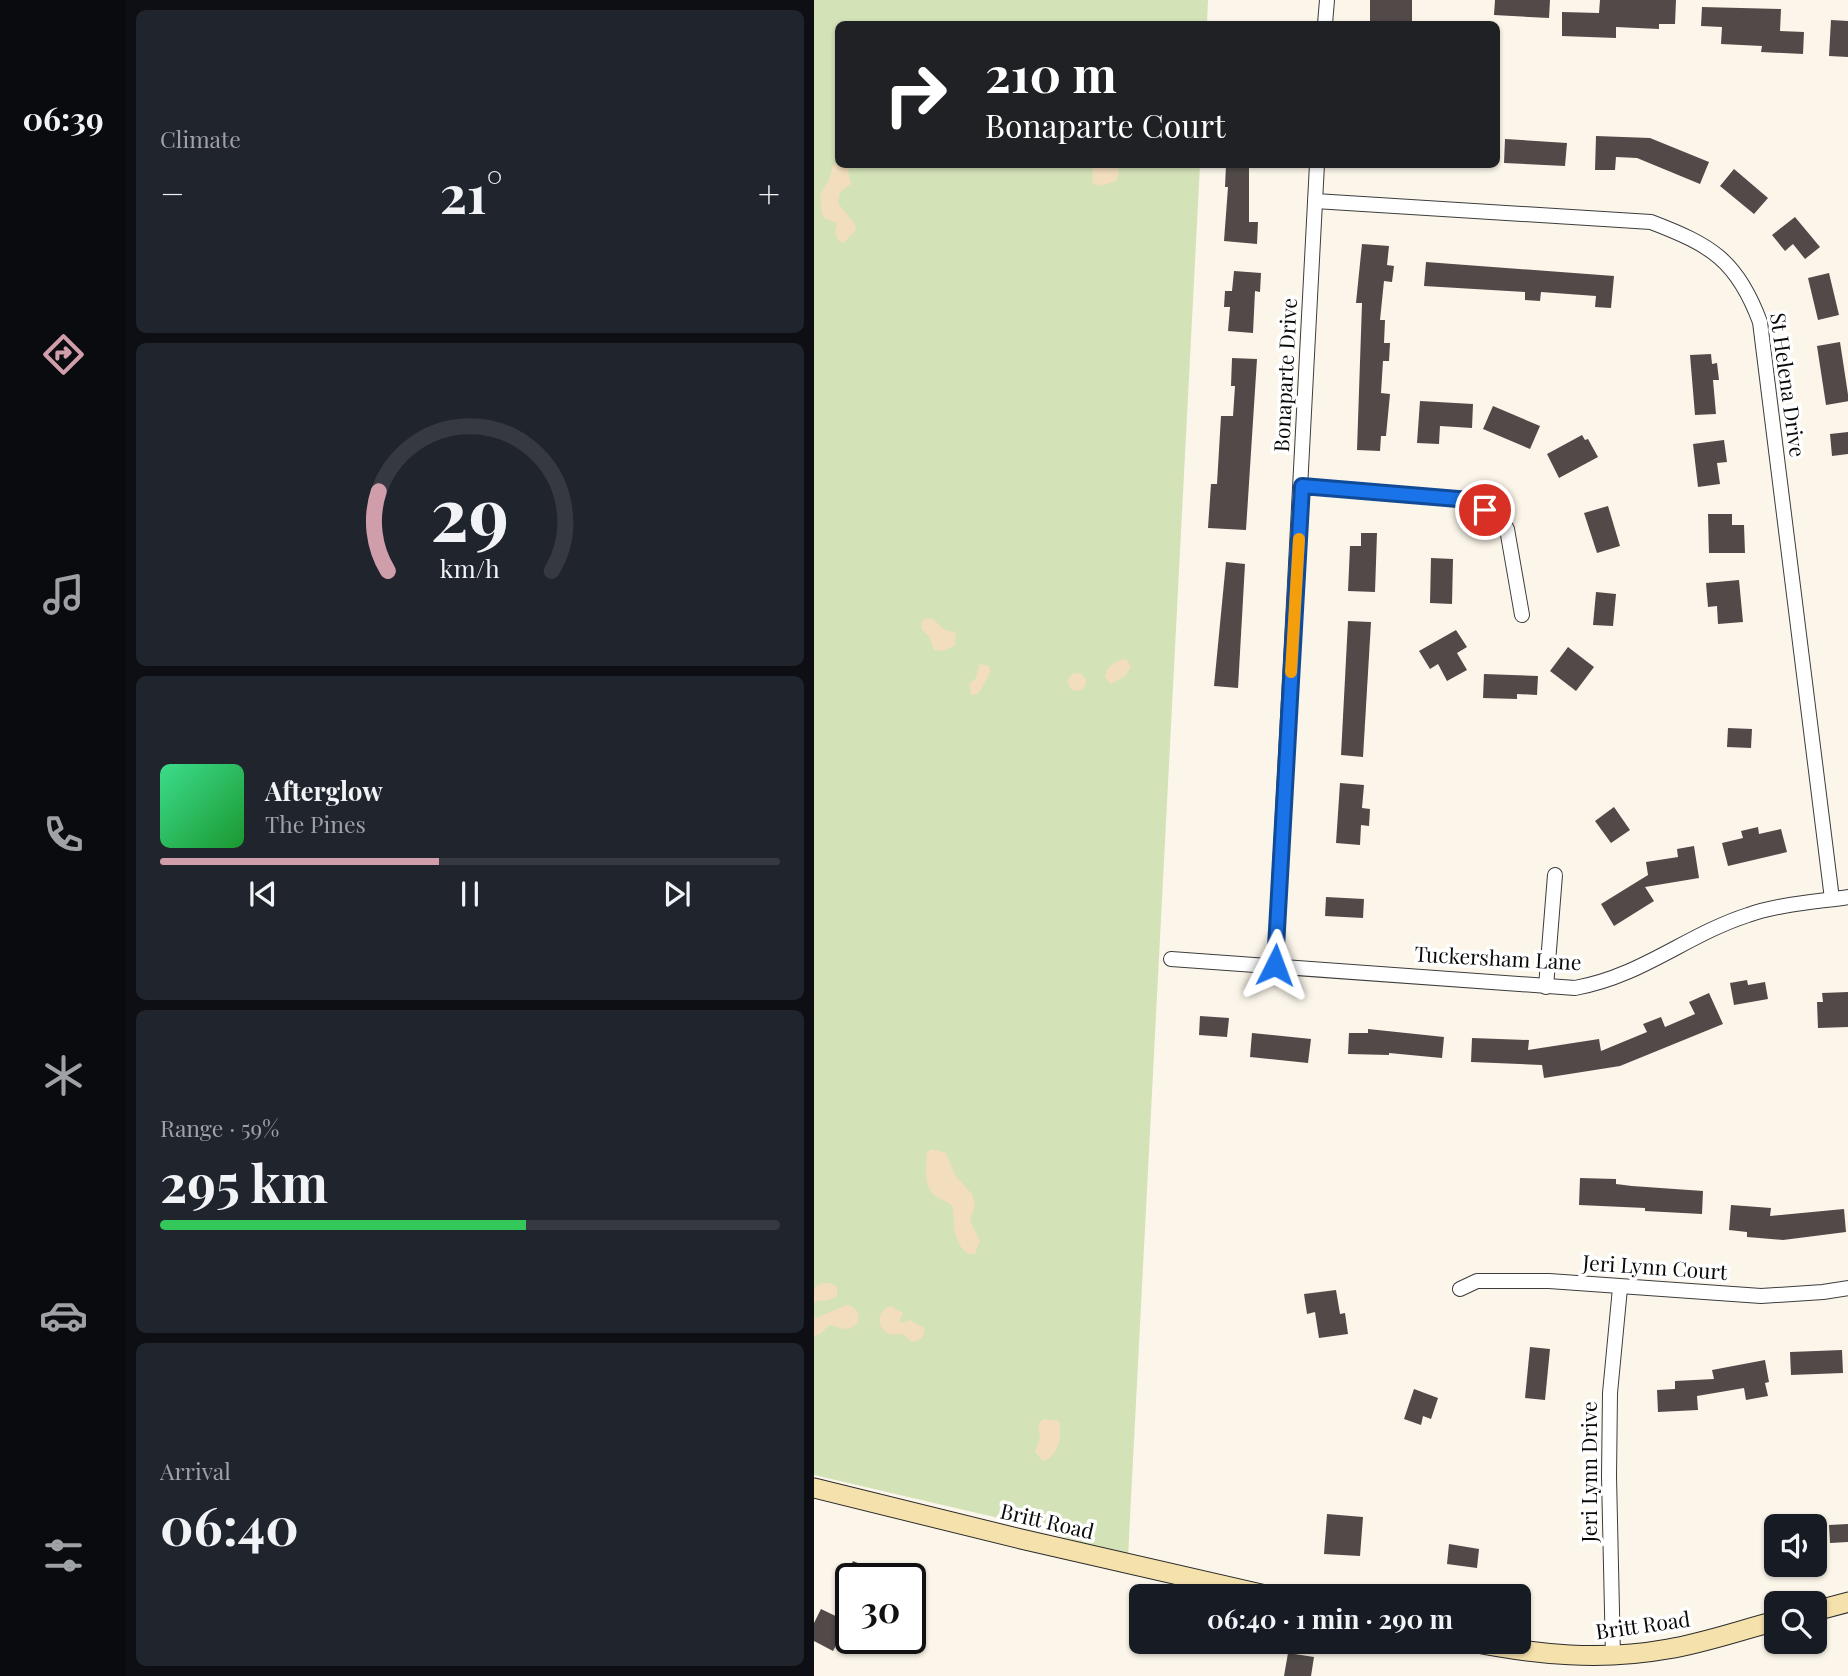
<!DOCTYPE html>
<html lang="en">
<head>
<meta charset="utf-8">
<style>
  :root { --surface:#171b24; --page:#20242c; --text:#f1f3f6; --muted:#9ea1a6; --line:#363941; --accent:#d09daa }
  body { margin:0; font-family:"Playfair Display",serif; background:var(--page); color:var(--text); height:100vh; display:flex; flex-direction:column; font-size:26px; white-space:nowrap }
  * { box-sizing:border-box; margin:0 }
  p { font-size:23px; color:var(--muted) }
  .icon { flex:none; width:38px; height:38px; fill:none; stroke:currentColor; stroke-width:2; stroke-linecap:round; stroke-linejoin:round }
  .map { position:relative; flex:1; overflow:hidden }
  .drawer { display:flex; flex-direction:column; gap:10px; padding:10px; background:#0d0f14; width:688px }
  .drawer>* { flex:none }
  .banner { position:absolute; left:21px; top:21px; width:665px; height:147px; border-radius:10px; box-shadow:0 2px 5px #0004; background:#202124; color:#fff; overflow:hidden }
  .controls { position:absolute; left:950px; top:1514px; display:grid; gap:14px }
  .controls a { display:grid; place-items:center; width:63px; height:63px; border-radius:10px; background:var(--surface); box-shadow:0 2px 5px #0004; font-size:35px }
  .speed { position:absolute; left:21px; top:1563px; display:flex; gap:14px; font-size:35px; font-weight:700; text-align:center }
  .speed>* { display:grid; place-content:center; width:91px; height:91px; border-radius:50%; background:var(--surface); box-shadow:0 2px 5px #0004; line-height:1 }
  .speed .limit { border:4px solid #111; border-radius:10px; background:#fff; color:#111 }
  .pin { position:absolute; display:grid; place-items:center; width:60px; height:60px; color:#fff; margin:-30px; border:4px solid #fff; border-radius:50%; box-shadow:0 2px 7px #0007 }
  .me { position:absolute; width:77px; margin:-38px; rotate:3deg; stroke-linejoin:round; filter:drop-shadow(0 0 5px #0008) }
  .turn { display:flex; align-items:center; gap:24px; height:147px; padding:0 35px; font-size:32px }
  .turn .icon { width:91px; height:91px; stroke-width:2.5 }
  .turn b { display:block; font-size:49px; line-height:60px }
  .big { font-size:52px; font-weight:700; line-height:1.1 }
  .drawer .widget { flex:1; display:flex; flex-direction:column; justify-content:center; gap:10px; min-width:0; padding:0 24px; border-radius:10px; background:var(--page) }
  .drawer .dial { align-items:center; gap:0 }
  .dial svg { height:182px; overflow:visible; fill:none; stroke:var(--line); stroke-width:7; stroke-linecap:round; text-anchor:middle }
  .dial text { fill:var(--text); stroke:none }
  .song { display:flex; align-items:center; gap:21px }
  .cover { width:84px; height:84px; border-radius:10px; background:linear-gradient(135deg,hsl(150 70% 55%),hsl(130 70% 35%)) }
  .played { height:7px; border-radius:4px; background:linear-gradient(90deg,var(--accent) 45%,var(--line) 45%) }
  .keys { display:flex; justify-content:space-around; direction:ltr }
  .heat { display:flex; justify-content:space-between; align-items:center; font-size:38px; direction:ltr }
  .charge { height:10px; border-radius:5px; background:linear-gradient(90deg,#34c759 59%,var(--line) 0) }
  .trip { position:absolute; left:315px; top:1584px; width:402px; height:70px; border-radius:10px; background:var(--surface); box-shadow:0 2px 5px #0004; font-weight:700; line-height:70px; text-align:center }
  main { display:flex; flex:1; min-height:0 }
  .tabs { display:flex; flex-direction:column; width:126px; justify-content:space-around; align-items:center; background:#090b0e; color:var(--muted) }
  .tabs .icon { width:49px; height:49px }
  .tabs .current { color:var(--accent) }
  .tabs b { font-size:32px; color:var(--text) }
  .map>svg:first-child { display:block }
  .green { fill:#d4e2b8 }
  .sand { fill:#f2ddbc }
  .building { fill:#514a48 }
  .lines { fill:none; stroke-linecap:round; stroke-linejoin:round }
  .street-casing { stroke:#3d3d3d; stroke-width:16 }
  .secondary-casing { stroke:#2c2c2c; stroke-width:21 }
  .street { stroke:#fff; stroke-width:14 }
  .secondary { stroke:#f5e1ac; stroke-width:19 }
  .route-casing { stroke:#114b97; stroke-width:18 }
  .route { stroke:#1a73e8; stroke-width:12 }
  .slow { stroke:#f59e0b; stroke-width:12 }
  .labels { text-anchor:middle; stroke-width:7; stroke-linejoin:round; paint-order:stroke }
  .street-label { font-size:21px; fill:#0a0a0a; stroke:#fff }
</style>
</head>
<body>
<main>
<nav class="tabs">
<b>06:39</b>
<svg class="icon current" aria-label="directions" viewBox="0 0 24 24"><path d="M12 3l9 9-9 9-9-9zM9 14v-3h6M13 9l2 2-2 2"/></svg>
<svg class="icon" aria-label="music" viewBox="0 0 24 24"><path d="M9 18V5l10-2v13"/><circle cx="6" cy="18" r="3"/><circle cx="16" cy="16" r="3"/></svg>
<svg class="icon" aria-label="phone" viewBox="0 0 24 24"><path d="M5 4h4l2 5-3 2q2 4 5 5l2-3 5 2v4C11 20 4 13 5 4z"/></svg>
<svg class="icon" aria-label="climate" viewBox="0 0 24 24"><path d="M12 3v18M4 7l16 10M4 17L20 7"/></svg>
<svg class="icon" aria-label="car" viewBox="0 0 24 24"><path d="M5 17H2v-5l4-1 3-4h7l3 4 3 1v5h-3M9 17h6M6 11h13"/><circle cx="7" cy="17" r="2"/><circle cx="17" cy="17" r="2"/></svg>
<svg class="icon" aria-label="filters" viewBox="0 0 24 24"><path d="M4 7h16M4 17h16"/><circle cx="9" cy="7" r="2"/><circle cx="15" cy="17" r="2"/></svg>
</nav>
<section class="drawer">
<div class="widget"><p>Climate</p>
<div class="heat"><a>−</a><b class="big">21°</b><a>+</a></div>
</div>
<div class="widget dial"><svg viewBox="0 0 100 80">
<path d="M14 69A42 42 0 1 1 86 69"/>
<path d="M14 69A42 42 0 0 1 10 34" stroke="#d09daa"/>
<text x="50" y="56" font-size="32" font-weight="700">29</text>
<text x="50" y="72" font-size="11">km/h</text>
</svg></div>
<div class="widget">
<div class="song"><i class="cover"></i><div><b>Afterglow</b><p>The Pines</p></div></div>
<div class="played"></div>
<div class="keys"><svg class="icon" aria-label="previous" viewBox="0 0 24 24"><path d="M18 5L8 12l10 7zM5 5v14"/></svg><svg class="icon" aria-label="pause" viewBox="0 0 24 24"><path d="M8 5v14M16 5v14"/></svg><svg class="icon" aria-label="next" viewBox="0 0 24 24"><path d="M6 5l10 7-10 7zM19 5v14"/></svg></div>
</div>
<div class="widget"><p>Range · 59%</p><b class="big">295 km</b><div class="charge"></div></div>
<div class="widget"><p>Arrival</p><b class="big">06:40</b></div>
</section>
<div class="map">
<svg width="1035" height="1676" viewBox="0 0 1035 1676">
  <rect width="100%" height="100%" fill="#fcf6ea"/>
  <path class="green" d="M 0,0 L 394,0 L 393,24 L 24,24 L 24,164 L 386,165 L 314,1557 L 193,1520 L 0,1475 Z"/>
  <g class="sand">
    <path d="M 24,161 L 24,164 L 33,166 L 37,184 L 26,192 L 24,203 L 42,226 L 41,231 L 30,243 L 26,242 L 21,234 L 23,223 L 10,218 C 0,181 15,194 18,167 Z"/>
    <path d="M 285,164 L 303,166 L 305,172 L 302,181 L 287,186 L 278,183 L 279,167 Z"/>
    <path d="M 113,618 L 119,619 L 131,630 L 142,633 L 141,645 L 130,651 L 120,650 L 115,636 L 107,629 L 108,621 Z"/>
    <path d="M 309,659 L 313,660 L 317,667 L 311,676 L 297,684 L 291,677 C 293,666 299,663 309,659 Z"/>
    <path d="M 165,664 L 175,666 L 177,671 L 164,694 L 157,695 L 155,684 L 162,678 Z"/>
    <circle cx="263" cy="682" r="9"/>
    <path d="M 118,1149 L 132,1153 L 141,1175 L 158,1194 L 161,1206 L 156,1221 L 166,1241 L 161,1254 L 154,1254 C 139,1243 140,1224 139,1207 C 133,1200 125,1200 119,1194 C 110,1185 112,1164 113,1152 Z"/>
    <path d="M 8,1283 L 16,1283 L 23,1287 L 23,1296 C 15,1303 7,1298 0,1303 L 0,1288 Z"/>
    <path d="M 32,1305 C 41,1305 46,1313 44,1322 C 33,1334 27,1327 15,1325 L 7,1334 L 0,1336 L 0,1319 Z"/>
    <path d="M 77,1306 L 89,1313 L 85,1321 L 87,1323 L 96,1320 L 110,1328 C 112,1335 105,1342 98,1342 L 89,1334 C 87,1334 78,1335 76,1334 C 61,1329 63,1309 77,1306 Z"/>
    <path d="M 229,1419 L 245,1421 C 249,1436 245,1456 229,1461 L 221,1452 L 226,1438 L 224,1424 Z"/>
  </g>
  <g class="building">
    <path d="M 556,0 L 598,0 L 598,22 L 572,21 L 572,24 L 556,24 Z"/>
    <path d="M 681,0 L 736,0 L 735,18 L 680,15 Z"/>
    <path d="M 786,0 L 862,0 L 861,24 L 845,24 L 845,29 L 802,27 L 802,38 L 748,36 L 748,12 L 785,13 Z"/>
    <path d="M 888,7 L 967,9 L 966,31 L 990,32 L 989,54 L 947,52 L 948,46 L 907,44 L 908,27 L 887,26 Z"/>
    <path d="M 1017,20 L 1035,21 L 1035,57 L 1015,56 Z"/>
    <path d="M 782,136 L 836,138 L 895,162 L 886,184 L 823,158 L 802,157 L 801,170 L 781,170 Z"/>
    <path d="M 691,139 L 753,143 L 751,166 L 690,163 Z"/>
    <path d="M 435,164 L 435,222 L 444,222 L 443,244 L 410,241 L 414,187 L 411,187 L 412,165 Z"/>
    <path d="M 920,169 L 954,198 L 940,214 L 906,186 Z"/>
    <path d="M 981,217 L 1006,247 L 991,259 L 979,244 L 971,251 L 958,235 Z"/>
    <path d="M 548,244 L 575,246 L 573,265 L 580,266 L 578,282 L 570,281 L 566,320 L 571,320 L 570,343 L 576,343 L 575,361 L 569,361 L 567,393 L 576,394 L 572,436 L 567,436 L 566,451 L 543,450 L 548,303 L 542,303 Z"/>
    <path d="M 612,262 L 800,276 L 797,308 L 781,307 L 782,296 L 727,292 L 726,301 L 711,300 L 711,292 L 610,286 Z"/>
    <path d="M 420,271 L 447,273 L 446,292 L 441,291 L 439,333 L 414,331 L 416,307 L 410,307 L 411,291 L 418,291 Z"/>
    <path d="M 1015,273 L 1025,315 L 1004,320 L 994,278 Z"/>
    <path d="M 1026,342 L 1035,401 L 1012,405 L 1003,346 Z"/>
    <path d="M 897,354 L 898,364 L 903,363 L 905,380 L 899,380 L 902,414 L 881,415 L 876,355 Z"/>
    <path d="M 418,358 L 443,359 L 432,530 L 394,528 L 397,484 L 403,484 L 407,416 L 419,416 L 421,386 L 417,386 Z"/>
    <path d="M 606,401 L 659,404 L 658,428 L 626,426 L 625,444 L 603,443 Z"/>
    <path d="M 679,406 L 726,426 L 716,449 L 669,429 Z"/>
    <path d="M 1035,432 L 1035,454 L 1018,456 L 1016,434 Z"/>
    <path d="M 768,435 L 771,440 L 774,439 L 784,457 L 745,478 L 733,454 Z"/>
    <path d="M 910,440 L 913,462 L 903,463 L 906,484 L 884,487 L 879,444 Z"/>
    <path d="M 794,506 L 806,546 L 783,553 L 770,513 Z"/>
    <path d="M 894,514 L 918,514 L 918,525 L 930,525 L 931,553 L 895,553 Z"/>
    <path d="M 547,533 L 563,533 L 561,592 L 534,591 L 536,546 L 547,546 Z"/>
    <path d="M 617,558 L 639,559 L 638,604 L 616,603 Z"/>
    <path d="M 412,562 L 431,564 L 424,688 L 400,686 Z"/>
    <path d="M 925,580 L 929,622 L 904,624 L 903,606 L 894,607 L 892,583 Z"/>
    <path d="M 782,592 L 802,594 L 799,626 L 779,625 Z"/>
    <path d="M 534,621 L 557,622 L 549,757 L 527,755 Z"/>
    <path d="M 642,630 L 653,647 L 643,653 L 653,670 L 633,681 L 624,664 L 616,669 L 605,651 Z"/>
    <path d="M 754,647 L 780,667 L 762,691 L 736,671 Z"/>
    <path d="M 670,674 L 724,676 L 723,695 L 703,694 L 703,699 L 669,698 Z"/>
    <path d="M 914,728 L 938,729 L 937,748 L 913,747 Z"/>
    <path d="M 526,783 L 550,785 L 548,808 L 556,809 L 555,826 L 547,825 L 546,845 L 522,843 Z"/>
    <path d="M 800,807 L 816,830 L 797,843 L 781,821 Z"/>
    <path d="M 944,827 L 945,834 L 967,829 L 973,852 L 914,866 L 908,843 L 929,838 L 927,831 Z"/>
    <path d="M 880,846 L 885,878 L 831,887 L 840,901 L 800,926 L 787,904 L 834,875 L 832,862 L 864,857 L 863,849 Z"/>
    <path d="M 512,897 L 550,899 L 549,918 L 511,916 Z"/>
    <path d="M 933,980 L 934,985 L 951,982 L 954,999 L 920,1005 L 916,983 Z"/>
    <path d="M 1035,992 L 1035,1027 L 1004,1028 L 1003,1002 L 1009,1002 L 1008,993 Z"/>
    <path d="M 895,993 L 909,1024 L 806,1066 L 730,1078 L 728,1065 L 657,1062 L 658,1038 L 715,1040 L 714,1050 L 785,1039 L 787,1051 L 833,1032 L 829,1024 L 847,1017 L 851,1027 L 881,1014 L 875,1002 Z"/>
    <path d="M 386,1016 L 415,1018 L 413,1037 L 385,1035 Z"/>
    <path d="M 554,1029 L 630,1037 L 628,1058 L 575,1053 L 575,1055 L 534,1054 L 535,1033 L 554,1033 Z"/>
    <path d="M 438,1033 L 497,1039 L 494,1063 L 436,1057 Z"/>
    <path d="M 766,1178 L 802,1179 L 802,1184 L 818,1186 L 889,1191 L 888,1214 L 831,1211 L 831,1208 L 765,1205 Z"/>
    <path d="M 917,1205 L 957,1208 L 956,1216 L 1030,1209 L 1032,1232 L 969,1240 L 933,1237 L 933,1232 L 915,1230 Z"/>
    <path d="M 522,1290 L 526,1314 L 531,1313 L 534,1334 L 505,1338 L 501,1312 L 493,1314 L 490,1294 Z"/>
    <path d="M 716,1347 L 736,1349 L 731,1400 L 711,1398 Z"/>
    <path d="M 1028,1350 L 1029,1373 L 977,1375 L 976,1352 Z"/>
    <path d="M 951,1360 L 955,1382 L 951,1383 L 954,1396 L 932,1400 L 930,1388 L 883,1396 L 884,1410 L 844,1412 L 843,1390 L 861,1389 L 861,1381 L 900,1379 L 898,1370 Z"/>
    <path d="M 600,1389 L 624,1398 L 617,1419 L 609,1416 L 607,1425 L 590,1419 Z"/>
    <path d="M 513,1514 L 549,1517 L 546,1556 L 510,1554 Z"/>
    <path d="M 1035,1524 L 1035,1542 L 1016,1543 L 1015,1525 Z"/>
    <path d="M 635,1544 L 665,1549 L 663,1568 L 633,1564 Z"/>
    <path d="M 39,1561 L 79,1578 L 31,1578 Z"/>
    <path d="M 7,1609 L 34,1622 L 19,1651 L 0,1641 L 0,1623 Z"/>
    <path d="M 474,1653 L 500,1657 L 497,1676 L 470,1676 Z"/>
  </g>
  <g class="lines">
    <g class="street-casing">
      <g id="street">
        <path d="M 511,24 L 513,0"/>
        <path d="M 501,201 L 837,222 C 897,245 923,260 946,322 L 1018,899"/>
        <path d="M 488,486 L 656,500 L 687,519 L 693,529 L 708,615"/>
        <path d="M 357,959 L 761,988 C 828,976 872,935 934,915 C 965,904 1001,902 1035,897"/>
        <path d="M 461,965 L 503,164"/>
        <path d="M 732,987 L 741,875"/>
        <path d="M 646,1289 L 663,1281 L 735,1281 L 947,1296 L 1009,1292 L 1035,1288"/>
        <path d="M 799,1656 L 795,1476 L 796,1393 L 806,1288"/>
      </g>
    </g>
    <g class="secondary-casing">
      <g id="secondary">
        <path d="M 0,1488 L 207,1539 L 456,1596"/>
        <path d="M 1001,1611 L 1035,1602"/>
        <path d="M 658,1642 C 723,1655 788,1661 854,1649 C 890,1643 927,1630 962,1621"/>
      </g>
    </g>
    <use href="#street" class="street"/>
    <use href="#secondary" class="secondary"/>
  </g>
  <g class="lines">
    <g class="route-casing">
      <path id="route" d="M 461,965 L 488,486 L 656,500 L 671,510"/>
    </g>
    <use href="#route" class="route"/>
    <path class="slow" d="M 477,672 L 485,539"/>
  </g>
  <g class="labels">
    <g class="street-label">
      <text transform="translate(472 375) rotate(-87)" y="7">Bonaparte Drive</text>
      <text transform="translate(973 385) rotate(82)" y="7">St Helena Drive</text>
      <text transform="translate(684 959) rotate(3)" y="7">Tuckersham Lane</text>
      <text transform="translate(841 1268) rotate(4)" y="7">Jeri Lynn Court</text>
      <text transform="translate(776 1472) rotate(-90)" y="7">Jeri Lynn Drive</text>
      <text transform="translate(233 1522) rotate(13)" y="7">Britt Road</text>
      <text transform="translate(829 1626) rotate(-8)" y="7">Britt Road</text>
    </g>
  </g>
</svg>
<div class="controls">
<a><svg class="icon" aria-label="sound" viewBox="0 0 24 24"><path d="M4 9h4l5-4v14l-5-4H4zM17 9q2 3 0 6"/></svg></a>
<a><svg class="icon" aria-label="search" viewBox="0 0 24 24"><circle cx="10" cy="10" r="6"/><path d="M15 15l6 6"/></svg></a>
</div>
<div class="speed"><div class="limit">30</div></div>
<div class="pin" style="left:671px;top:510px;background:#d93025"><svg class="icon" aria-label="arrive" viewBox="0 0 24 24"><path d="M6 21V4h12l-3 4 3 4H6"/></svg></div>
<svg class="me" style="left:461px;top:965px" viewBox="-20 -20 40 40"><path d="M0-17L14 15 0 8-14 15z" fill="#1a73e8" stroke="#fff" stroke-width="4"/></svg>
<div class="trip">06:40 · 1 min · 290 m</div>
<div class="banner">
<div class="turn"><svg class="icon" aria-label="right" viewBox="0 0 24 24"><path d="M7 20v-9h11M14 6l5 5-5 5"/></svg><div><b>210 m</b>Bonaparte Court</div></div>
</div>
</div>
</main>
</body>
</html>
